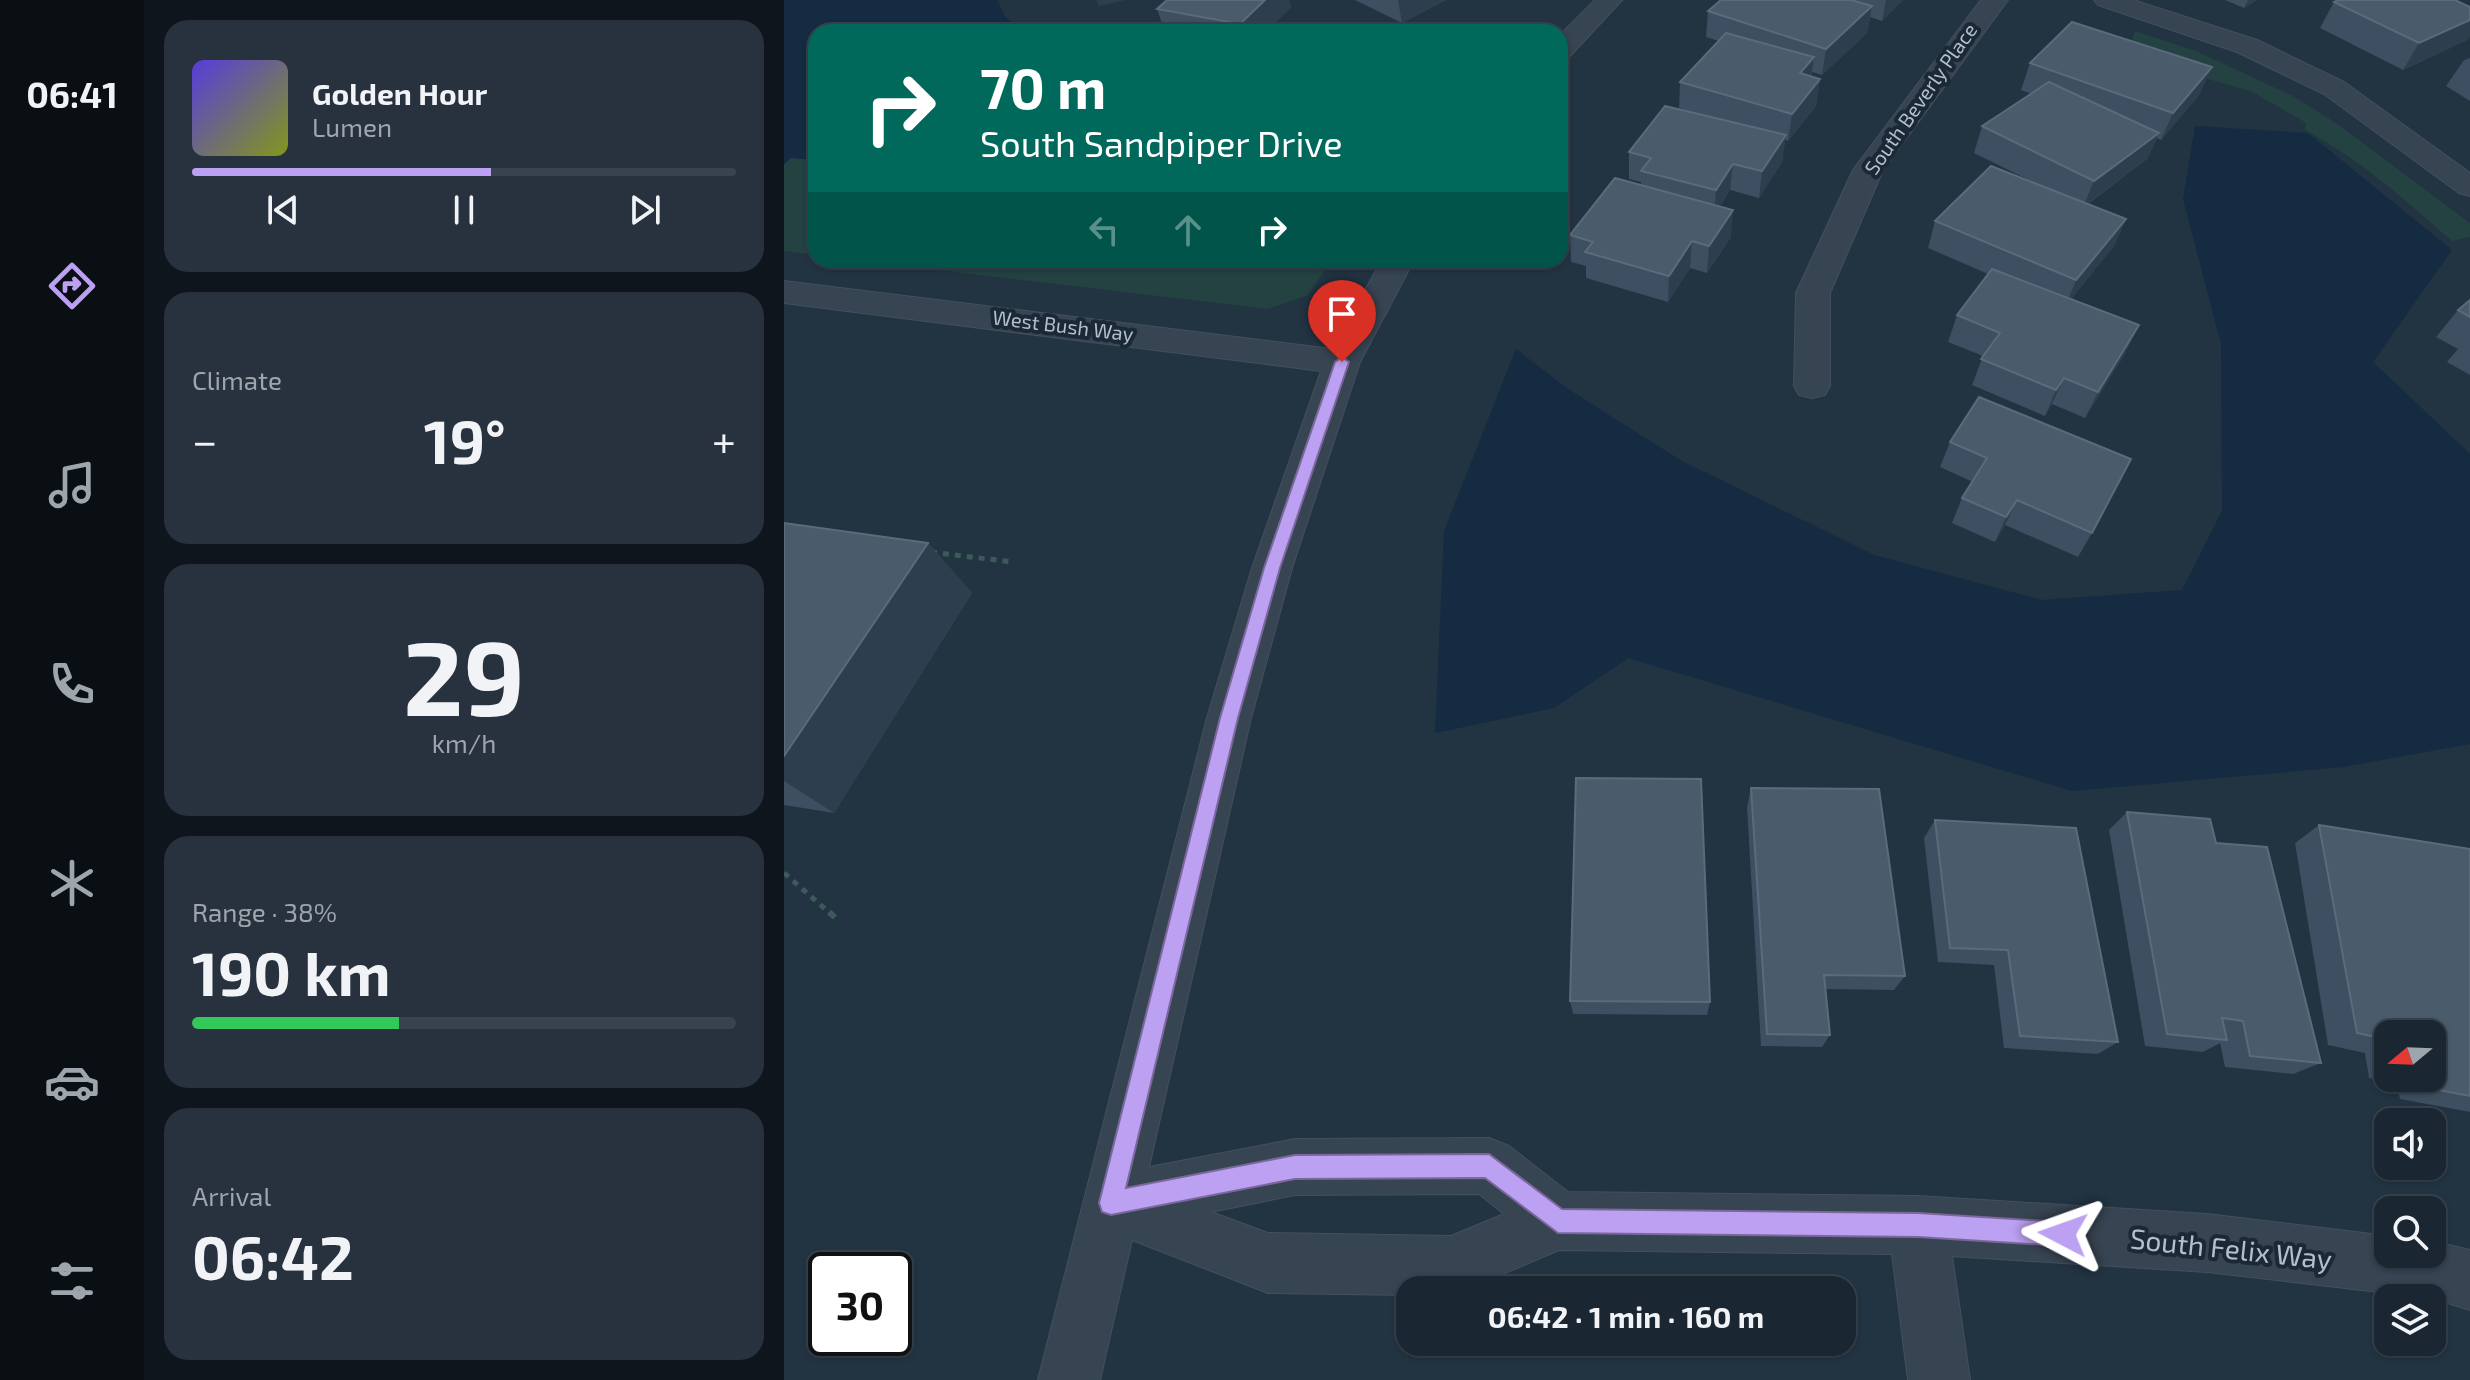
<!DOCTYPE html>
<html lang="en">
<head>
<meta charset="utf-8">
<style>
  :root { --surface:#1a2632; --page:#27323e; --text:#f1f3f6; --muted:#9fa5ac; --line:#38434d; --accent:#bca0f2 }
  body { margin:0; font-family:"Exo 2",sans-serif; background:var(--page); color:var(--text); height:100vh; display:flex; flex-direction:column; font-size:30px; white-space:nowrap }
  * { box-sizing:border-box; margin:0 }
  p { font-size:26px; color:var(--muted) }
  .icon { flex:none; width:44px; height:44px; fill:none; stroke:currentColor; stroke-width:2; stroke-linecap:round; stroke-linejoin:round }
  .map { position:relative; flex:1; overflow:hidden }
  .drawer { display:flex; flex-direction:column; gap:20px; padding:20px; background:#0e151c; width:640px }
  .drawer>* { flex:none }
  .guide { position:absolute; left:24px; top:24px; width:760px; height:244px; border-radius:24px; box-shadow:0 2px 6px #0004,0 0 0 2px var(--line); background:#00695c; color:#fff; overflow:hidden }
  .needle { width:52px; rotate:251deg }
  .buttons { position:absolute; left:1590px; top:1020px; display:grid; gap:16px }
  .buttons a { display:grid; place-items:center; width:72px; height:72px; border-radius:16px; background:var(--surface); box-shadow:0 2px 6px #0004,0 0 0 2px var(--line); font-size:40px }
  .speed { position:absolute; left:24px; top:1252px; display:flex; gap:16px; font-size:40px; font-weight:700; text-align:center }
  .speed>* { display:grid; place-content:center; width:104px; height:104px; border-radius:50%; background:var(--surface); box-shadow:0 2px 6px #0004,0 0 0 2px var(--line); line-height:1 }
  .speed .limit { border:4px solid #111; border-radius:12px; background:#fff; color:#111 }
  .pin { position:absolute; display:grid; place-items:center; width:68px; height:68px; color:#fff; margin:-82px -34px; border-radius:50% 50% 50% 0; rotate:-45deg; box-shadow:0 0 8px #0007 }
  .pin .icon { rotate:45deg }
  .me { position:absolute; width:88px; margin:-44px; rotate:274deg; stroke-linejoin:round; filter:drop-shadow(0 0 6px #0008) }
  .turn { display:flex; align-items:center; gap:28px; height:168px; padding:0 40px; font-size:36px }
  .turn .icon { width:104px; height:104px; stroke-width:2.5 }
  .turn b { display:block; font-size:56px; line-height:68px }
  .lanes { display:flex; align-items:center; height:76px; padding:0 40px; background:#0003; justify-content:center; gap:40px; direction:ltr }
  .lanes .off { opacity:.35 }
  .big { font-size:60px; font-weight:700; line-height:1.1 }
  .drawer .tile { flex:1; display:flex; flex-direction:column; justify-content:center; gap:12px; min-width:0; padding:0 28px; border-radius:24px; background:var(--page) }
  .drawer .dial { align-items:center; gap:0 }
  .dial b { font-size:104px; line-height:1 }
  .song { display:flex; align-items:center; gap:24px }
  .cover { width:96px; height:96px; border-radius:12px; background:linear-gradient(135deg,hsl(250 70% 55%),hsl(70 70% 35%)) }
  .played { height:8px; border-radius:4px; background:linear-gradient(90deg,var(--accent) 55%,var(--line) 55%) }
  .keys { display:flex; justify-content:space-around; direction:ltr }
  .heat { display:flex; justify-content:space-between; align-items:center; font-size:44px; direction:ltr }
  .charge { height:12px; border-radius:6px; background:linear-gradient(90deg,#34c759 38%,var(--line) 0) }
  .trip { position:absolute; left:612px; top:1276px; width:460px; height:80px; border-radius:24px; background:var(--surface); box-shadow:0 2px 6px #0004,0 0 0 2px var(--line); font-weight:700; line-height:80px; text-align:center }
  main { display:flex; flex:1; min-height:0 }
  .tab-bar { display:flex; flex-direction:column; width:144px; justify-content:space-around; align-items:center; background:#0a0f14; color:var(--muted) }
  .tab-bar .icon { width:56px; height:56px }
  .tab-bar .current { color:var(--accent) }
  .tab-bar b { font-size:36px; color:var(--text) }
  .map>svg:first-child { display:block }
  .green { fill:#244242 }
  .water { fill:#142b41 }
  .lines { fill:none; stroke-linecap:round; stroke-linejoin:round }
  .minor-casing { stroke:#43505d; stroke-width:2 }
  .path-far1 { stroke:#3d5a5a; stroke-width:5; stroke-dasharray:6 6; stroke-linecap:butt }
  .path { stroke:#3d5a5a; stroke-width:6; stroke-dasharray:8 8; stroke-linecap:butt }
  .minor { fill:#374451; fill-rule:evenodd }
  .wall { fill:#3d4f60; fill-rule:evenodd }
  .shaded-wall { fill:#2d3f4f }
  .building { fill:#4a5b6c; stroke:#5a6b7b; stroke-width:2 }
  .route { fill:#bca0f2; stroke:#7a689d; stroke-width:2 }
  .labels { text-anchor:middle; stroke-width:8; stroke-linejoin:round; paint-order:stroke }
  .far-street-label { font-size:20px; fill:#b3bfcc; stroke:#1b2936 }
  .near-street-label { font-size:28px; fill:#b3bfcc; stroke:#1b2936 }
</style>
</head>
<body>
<main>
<nav class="tab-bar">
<b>06:41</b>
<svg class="icon current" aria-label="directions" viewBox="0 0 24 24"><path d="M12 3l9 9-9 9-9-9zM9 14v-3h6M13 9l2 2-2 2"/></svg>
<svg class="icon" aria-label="music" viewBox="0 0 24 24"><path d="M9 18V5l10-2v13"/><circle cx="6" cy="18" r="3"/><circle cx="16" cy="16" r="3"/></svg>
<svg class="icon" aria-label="phone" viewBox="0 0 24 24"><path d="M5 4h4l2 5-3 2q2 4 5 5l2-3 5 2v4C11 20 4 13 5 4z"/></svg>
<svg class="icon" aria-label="climate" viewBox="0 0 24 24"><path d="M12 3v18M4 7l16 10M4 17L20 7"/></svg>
<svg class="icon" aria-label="car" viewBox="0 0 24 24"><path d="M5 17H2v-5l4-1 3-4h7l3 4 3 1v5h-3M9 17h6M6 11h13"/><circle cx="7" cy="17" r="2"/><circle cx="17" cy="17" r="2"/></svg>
<svg class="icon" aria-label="filters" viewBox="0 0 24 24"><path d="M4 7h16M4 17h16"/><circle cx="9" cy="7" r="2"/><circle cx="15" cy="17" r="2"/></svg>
</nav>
<section class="drawer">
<div class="tile">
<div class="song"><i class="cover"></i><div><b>Golden Hour</b><p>Lumen</p></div></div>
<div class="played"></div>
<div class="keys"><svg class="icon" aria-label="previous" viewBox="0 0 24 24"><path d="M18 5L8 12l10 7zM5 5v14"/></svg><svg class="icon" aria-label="pause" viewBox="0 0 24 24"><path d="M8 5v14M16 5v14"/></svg><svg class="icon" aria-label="next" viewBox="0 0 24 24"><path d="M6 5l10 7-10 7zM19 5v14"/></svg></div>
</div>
<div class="tile"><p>Climate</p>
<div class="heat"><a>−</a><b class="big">19°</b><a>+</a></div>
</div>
<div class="tile dial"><b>29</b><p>km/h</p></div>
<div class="tile"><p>Range · 38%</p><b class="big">190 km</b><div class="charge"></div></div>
<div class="tile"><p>Arrival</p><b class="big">06:42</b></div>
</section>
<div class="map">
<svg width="1686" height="1380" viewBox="0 0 1686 1380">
  <rect width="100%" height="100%" fill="#223342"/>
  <g class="green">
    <path d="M 1351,31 L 1412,51 L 1509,96 L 1552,123 L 1686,223 L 1686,237 L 1668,241 C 1621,200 1577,160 1521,130 L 1522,123 L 1467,91 L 1413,76 L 1346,47 Z"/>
    <path d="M 7,158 L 32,160 L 32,255 L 0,251 L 0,164 Z"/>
    <path d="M 69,260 L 548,260 L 524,295 L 484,309 Z"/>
  </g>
  <g class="water">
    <path d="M 0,0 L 213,0 L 222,18 L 241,32 L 32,32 L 32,160 L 7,158 L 0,164 Z"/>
    <path d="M 1411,126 L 1524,133 L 1668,250 L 1589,362 L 1686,454 L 1686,744 L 1560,767 L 1288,791 L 844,658 L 770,708 L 651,733 L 660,531 L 732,349 L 784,389 L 898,461 L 1090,555 L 1257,600 L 1398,590 L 1438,511 L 1437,344 L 1399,199 Z"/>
  </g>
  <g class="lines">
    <g class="minor-casing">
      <g id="minor">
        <path d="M 811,0 L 838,0 L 786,56 L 776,58 L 776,35 Z"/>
        <path d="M 1197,0 L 1224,0 L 1099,170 L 1046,293 L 1046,386 L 1041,395 L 1028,398 L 1015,395 L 1010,386 L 1012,293 L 1069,170 Z"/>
        <path d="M 1310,0 L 1349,0 L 1473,40 L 1560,82 L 1686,173 L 1686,196 L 1675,193 L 1540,94 L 1453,52 L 1314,5 Z"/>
        <path d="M 598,260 L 630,260 L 576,362 L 508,568 L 467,718 L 365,1167 L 511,1139 L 705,1138 L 725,1146 L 784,1192 L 1134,1196 L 1423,1214 L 1604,1236 L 1604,1254 L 1648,1254 L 1648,1241 L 1686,1250 L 1686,1310 L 1648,1298 L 1423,1272 L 1168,1256 L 1186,1380 L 1124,1380 L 1108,1254 L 775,1250 L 681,1290 L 626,1290 L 626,1295 L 484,1293 L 348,1240 L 316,1380 L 254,1380 L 423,718 L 468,568 L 537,371 L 0,303 L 0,281 L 548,349 ZM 695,1194 L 720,1214 L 667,1236 L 484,1233 L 427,1212 L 511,1195 Z"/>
      </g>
    </g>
    <g class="path-far1">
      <path d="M 147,552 L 228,562"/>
      <path d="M 0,873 L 47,914"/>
    </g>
    <path class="path" d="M 45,912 L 56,922"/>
    <use href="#minor" class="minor"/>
  </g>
  <g class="wall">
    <path d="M 383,0 L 505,0 L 507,7 L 482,32 L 381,32 L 373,9 Z"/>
    <path d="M 571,0 L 662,0 L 618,23 Z"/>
    <path d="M 937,0 L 1119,0 L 1098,21 L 1086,17 L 1083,33 L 1038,75 L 1028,72 L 1027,76 L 1036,79 L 1032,106 L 1004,141 L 1001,140 L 998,162 L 975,198 L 946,190 L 936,206 L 947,237 L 923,273 L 906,268 L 884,302 L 802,278 L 802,266 L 787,262 L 786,235 L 857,185 L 857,182 L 845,179 L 845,152 L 911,113 L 895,108 L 896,82 L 935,41 L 922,37 L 924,11 Z"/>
    <path d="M 1441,0 L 1473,0 L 1460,8 Z"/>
    <path d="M 1550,2 L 1686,7 L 1686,36 L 1683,40 L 1619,70 L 1536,28 Z"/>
    <path d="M 1686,58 L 1686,101 L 1662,86 L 1680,60 Z"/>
    <path d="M 1246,63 L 1416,94 L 1377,140 L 1373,138 L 1363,159 L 1304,204 L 1342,219 L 1330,246 L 1287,299 L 1342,352 L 1301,418 L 1268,404 L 1261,416 L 1188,385 L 1199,356 L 1164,342 L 1173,315 L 1204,274 L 1144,248 L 1151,221 L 1253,184 L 1190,153 L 1198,126 L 1248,94 L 1237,90 Z"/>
    <path d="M 1686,300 L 1686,375 L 1663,362 L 1674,349 L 1652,337 L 1674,310 Z"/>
    <path d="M 1195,397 L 1308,533 L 1294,557 L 1221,525 L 1211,542 L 1168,523 L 1178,498 L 1189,482 L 1156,467 L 1166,442 Z"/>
    <path d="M 0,523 L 144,543 L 188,593 L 50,813 L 0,805 Z"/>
    <path d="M 967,788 L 1121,976 L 1110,990 L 1041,989 L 1046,1035 L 1038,1047 L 977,1046 L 963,807 Z"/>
    <path d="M 1343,812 L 1432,843 L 1537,1063 L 1509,1074 L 1441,1067 L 1436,1043 L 1419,1052 L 1361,1046 L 1325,830 Z"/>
    <path d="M 1151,820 L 1334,1042 L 1314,1054 L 1220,1048 L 1210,965 L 1154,962 L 1140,838 Z"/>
    <path d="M 1535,825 L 1686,849 L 1686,1112 L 1616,1099 L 1612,1083 L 1585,1078 L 1581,1053 L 1544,1045 L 1511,843 ZM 1604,1034 L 1648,1034 L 1648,1078 L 1604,1078 Z"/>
    <path d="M 786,1001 L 926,1002 L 923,1015 L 789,1014 Z"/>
  </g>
  <g class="shaded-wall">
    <path d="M 312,0 L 342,0 L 315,6 Z"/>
    <path d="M 481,0 L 505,0 L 507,7 L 482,32 L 458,32 L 456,24 Z"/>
    <path d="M 614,0 L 662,0 L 618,23 Z"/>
    <path d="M 1102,0 L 1119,0 L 1098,21 Z"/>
    <path d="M 1464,0 L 1473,0 L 1460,8 Z"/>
    <path d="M 1088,6 L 1083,33 L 1038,75 L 1042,49 Z"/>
    <path d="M 1686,20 L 1686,36 L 1683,40 L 1619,70 L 1635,43 Z"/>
    <path d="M 1030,57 L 1026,84 L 1016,73 Z"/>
    <path d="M 1428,67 L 1416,94 L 1377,140 L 1389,113 Z"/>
    <path d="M 1036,79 L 1032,106 L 1004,141 L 1008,114 Z"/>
    <path d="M 1375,133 L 1363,159 L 1299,207 L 1310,181 Z"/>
    <path d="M 1002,135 L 998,162 L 975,198 L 978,171 Z"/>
    <path d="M 949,164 L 946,190 L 930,216 L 932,190 Z"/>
    <path d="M 949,210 L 947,237 L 923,273 L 925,246 Z"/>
    <path d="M 1342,219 L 1330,246 L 1281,307 L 1292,280 Z"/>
    <path d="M 908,241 L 906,268 L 884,302 L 885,276 Z"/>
    <path d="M 1355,325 L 1342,352 L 1301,418 L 1314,392 Z"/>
    <path d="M 1280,378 L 1268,404 L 1261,416 L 1272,390 Z"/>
    <path d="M 1233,500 L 1221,525 L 1211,542 L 1222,517 Z"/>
    <path d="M 144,543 L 188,593 L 50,813 L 0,781 L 0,756 Z"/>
  </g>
  <g class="building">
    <path d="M 383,0 L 481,0 L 456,24 L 373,9 Z"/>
    <path d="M 937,0 L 1067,0 L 1088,6 L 1042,49 L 924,11 Z"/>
    <path d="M 1554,0 L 1671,0 L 1686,7 L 1686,20 L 1635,43 L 1550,2 Z"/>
    <path d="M 1288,22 L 1428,67 L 1389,113 L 1246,63 Z"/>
    <path d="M 942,33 L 1030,57 L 1016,73 L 1036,79 L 1008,114 L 896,82 Z"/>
    <path d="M 1265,82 L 1375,133 L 1310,181 L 1198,126 Z"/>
    <path d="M 881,106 L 1002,135 L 978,171 L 949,164 L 932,190 L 857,171 L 867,158 L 845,152 Z"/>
    <path d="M 1207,166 L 1342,219 L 1292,280 L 1151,221 Z"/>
    <path d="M 831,178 L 949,210 L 925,246 L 908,241 L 885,276 L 801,252 L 809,242 L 786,235 Z"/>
    <path d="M 1208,269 L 1355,325 L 1314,392 L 1280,378 L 1272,390 L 1197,359 L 1216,333 L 1173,315 Z"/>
    <path d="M 1686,300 L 1686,317 L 1674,310 Z"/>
    <path d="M 1195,397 L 1347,459 L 1308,533 L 1233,500 L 1222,517 L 1178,498 L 1203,458 L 1166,442 Z"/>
    <path d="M 0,523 L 144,543 L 0,756 Z"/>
    <path d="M 792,778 L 917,779 L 926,1002 L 786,1001 Z"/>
    <path d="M 967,788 L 1095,789 L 1121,976 L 1040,975 L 1046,1035 L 983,1034 Z"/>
    <path d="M 1343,812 L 1426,819 L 1432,843 L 1483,847 L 1537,1063 L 1466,1056 L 1459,1021 L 1438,1018 L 1443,1040 L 1383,1034 Z"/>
    <path d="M 1151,820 L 1292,828 L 1334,1042 L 1236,1036 L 1224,950 L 1166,948 Z"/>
    <path d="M 1535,825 L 1686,849 L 1686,1096 L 1649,1089 L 1646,1078 L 1648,1078 L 1648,1034 L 1604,1034 L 1604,1040 L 1573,1033 Z"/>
  </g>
  <path class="route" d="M 558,357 L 565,362 L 496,568 L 454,718 L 342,1188 L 511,1155 L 705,1154 L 778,1209 L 1134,1213 L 1279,1222 L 1288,1225 L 1291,1234 L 1288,1243 L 1279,1246 L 1134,1237 L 774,1233 L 701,1178 L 511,1179 L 327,1215 L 318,1212 L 315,1203 L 436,718 L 480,568 L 551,362 Z"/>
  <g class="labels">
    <g class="far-street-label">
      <text transform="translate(1137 99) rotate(-55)" y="7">South Beverly Place</text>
      <text transform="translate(279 326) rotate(7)" y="7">West Bush Way</text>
    </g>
    <g class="near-street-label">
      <text transform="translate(1447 1249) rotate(6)" y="10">South Felix Way</text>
    </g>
  </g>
</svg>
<div class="buttons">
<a><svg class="needle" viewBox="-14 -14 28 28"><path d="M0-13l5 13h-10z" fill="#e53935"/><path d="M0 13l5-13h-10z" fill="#9fa5ac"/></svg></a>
<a><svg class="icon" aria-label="sound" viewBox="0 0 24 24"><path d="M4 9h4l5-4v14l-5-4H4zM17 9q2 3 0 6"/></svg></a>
<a><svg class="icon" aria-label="search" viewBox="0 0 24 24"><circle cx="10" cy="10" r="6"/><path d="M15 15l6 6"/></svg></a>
<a><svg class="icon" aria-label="layers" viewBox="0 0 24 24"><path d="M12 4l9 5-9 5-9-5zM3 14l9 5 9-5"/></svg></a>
</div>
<div class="speed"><div class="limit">30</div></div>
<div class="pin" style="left:558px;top:362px;background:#d93025"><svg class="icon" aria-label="arrive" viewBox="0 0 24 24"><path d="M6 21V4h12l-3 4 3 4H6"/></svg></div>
<svg class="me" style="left:1279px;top:1234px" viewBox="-20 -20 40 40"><path d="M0-17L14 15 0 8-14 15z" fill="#bca0f2" stroke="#fff" stroke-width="4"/></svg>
<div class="trip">06:42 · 1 min · 160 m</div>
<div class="guide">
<div class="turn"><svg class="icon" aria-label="right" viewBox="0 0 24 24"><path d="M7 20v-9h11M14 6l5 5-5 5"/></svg><div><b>70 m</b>South Sandpiper Drive</div></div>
<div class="lanes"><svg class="icon off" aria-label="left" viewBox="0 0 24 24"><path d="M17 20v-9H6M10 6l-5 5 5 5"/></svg><svg class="icon off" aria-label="ahead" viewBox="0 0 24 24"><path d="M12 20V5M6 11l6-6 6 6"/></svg><svg class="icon" aria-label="right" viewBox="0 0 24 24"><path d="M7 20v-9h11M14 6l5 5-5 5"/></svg></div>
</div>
</div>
</main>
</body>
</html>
